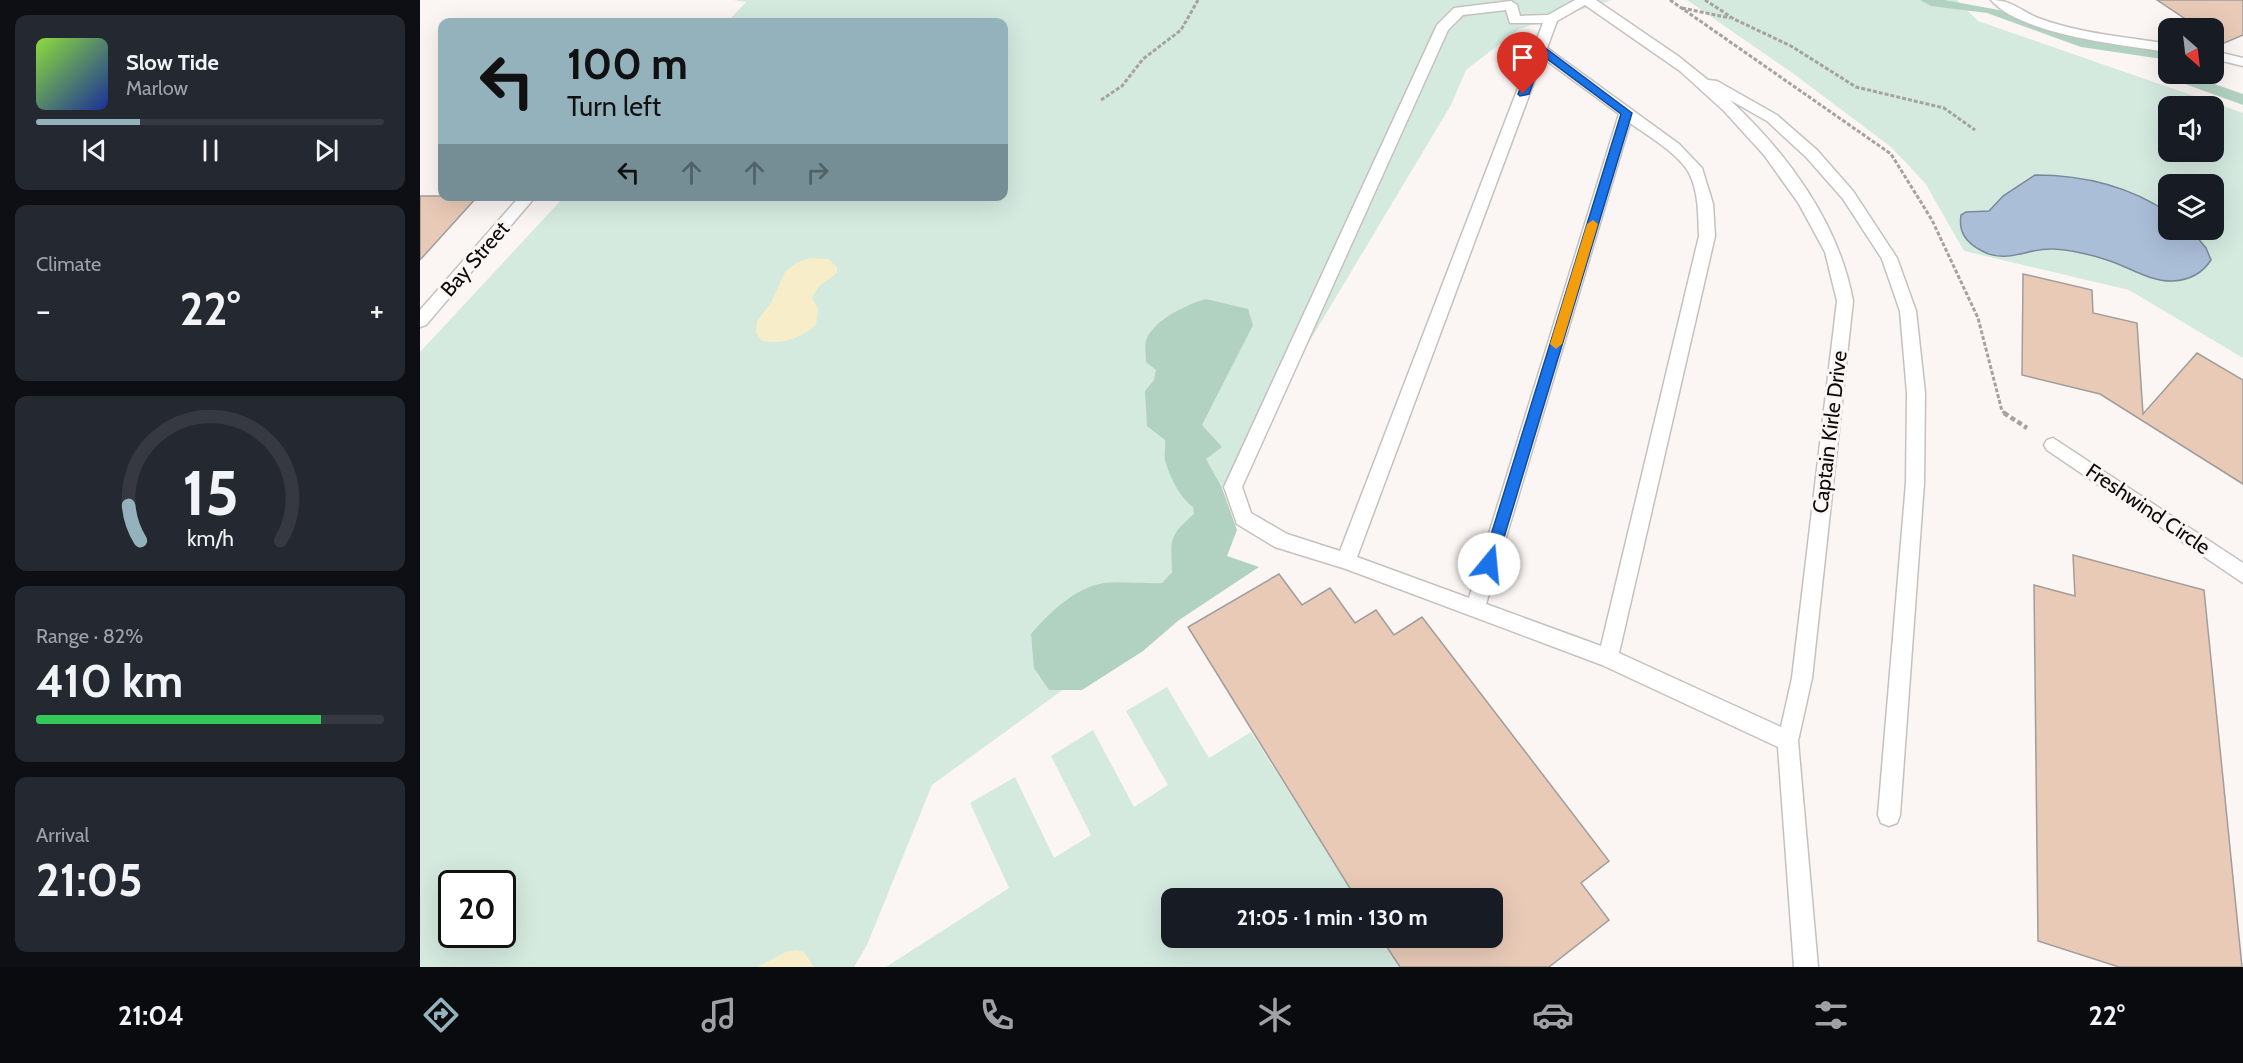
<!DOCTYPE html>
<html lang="en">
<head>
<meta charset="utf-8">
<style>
  :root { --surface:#171b24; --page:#242831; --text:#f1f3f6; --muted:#9ea1a6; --line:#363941; --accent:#93b2bc }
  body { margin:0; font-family:Cabin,sans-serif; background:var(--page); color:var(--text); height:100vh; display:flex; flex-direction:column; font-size:22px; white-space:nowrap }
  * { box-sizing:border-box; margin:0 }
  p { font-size:20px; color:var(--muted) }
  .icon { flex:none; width:33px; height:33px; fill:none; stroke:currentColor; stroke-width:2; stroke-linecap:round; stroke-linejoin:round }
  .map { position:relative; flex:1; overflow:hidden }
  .side { display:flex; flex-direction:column; gap:15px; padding:15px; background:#0d0f14; width:420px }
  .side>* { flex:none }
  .top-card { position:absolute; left:18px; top:18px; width:570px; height:183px; border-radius:12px; box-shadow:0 6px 24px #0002; background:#93b2bc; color:#111; overflow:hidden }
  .needle { width:39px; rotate:152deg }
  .fabs { position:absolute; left:1738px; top:18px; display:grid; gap:12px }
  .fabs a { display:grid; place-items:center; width:66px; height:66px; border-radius:12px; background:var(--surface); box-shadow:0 6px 24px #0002; font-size:30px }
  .speed { position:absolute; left:18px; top:870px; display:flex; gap:12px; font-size:30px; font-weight:700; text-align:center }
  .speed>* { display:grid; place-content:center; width:78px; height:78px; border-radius:50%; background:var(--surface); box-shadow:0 6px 24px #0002; line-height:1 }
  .speed .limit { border:3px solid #111; border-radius:9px; background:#fff; color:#111 }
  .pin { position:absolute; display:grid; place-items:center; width:51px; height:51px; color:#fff; margin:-62px -26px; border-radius:50% 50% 50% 0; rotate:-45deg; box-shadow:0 0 6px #0007 }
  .pin .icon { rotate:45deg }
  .me { position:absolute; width:66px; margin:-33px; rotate:17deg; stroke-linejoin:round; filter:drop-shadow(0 0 4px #0008) }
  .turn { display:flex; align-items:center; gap:21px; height:126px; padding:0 30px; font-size:27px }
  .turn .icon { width:78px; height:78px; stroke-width:2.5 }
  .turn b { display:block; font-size:42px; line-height:51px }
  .lanes { display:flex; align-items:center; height:57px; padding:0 30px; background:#0003; justify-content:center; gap:30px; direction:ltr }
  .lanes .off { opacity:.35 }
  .big { font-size:45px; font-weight:800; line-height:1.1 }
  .side .widget { flex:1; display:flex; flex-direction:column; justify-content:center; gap:9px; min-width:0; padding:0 21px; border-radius:12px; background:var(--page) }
  .side .dial { align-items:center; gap:0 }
  .dial svg { height:156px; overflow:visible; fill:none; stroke:var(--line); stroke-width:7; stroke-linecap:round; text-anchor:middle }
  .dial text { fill:var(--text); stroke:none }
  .song { display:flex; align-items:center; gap:18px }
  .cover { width:72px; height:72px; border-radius:9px; background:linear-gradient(135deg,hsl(90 70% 55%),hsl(230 70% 35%)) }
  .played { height:6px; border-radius:3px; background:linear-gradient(90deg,var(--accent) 30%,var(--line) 30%) }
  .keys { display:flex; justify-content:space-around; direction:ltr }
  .heat { display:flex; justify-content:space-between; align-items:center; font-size:33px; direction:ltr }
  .charge { height:9px; border-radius:4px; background:linear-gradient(90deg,#34c759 82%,var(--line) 0) }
  .trip { position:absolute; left:741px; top:888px; width:342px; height:60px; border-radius:12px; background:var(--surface); box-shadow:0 6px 24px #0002; font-weight:800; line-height:60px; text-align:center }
  .dock { display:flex; height:96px; justify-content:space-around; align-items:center; background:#090b0e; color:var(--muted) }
  .dock .icon { width:42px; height:42px }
  .dock .active { color:var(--accent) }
  .dock b { font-size:27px; color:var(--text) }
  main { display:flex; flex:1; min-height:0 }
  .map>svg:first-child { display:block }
  .green { fill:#d4eadf; fill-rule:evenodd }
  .forest { fill:#b1d2c1 }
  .sand { fill:#f7edc8 }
  .water { fill:#abbed8; stroke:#7c889a; stroke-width:1.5 }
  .building { fill:#e8cab7; stroke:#a19d9a; stroke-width:1.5 }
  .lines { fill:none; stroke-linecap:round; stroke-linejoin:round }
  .lane-casing { stroke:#c6c1be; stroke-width:3 }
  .path-far1 { stroke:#a6a2a0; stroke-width:3; stroke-dasharray:4 2; stroke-linecap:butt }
  .path { stroke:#a6a2a0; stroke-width:4.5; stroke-dasharray:5 3; stroke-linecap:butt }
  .lane { fill:#fff; fill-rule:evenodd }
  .route { fill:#1a73e8; stroke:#114b97; stroke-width:1.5 }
  .slow { fill:#f59e0b }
  .labels { text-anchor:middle; stroke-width:6; stroke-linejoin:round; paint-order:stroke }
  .street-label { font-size:21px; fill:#0d0b0a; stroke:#fbf6f3 }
</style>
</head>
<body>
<main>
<section class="side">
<div class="widget">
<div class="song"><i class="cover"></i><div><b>Slow Tide</b><p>Marlow</p></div></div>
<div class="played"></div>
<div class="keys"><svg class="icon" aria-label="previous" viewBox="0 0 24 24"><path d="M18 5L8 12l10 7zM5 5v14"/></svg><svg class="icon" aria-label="pause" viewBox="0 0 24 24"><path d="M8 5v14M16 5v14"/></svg><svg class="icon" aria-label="next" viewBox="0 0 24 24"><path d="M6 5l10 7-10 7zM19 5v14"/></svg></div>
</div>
<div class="widget"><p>Climate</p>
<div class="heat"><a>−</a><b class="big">22°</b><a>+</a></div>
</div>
<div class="widget dial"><svg viewBox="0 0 100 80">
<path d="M14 69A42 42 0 1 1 86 69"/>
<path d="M14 69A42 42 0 0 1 8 51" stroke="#93b2bc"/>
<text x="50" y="56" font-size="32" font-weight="700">15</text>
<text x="50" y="72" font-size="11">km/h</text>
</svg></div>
<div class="widget"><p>Range · 82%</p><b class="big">410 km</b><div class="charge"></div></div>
<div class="widget"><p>Arrival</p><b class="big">21:05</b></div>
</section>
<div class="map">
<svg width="1823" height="967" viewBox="0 0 1823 967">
  <rect width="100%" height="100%" fill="#fbf6f3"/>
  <g class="green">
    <path d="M 313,0 L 1192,0 L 1099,29 L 1046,70 L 1031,105 L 710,641 L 512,785 L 447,945 L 434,967 L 0,967 L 0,352 L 144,197 L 584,196 L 584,22 L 307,22 L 326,2 ZM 32,884 L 82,884 L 82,934 L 32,934 Z"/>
    <path d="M 1267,0 L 1537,0 L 1558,21 L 1823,113 L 1823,358 L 1709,290 L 1544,251 L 1505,183 L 1471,147 L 1371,72 ZM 1749,106 L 1794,106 L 1794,152 L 1749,152 ZM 1749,184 L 1794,184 L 1794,230 L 1749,230 Z"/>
    <path d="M 747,687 L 789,758 L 831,732 L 936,898 L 752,898 L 752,938 L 961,938 L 980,967 L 466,967 L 589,888 L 550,803 L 595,777 L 634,858 L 671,835 L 631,756 L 673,730 L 714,807 L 748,785 L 706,711 Z"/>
  </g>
  <g class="forest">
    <path d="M 1500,0 L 1524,0 L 1579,10 L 1630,31 L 1749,52 L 1749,60 L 1661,47 L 1567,13 L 1511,6 Z"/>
    <path d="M 1770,74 L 1779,74 L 1777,78 L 1823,94 L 1823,105 L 1765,84 Z"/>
    <path d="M 786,299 L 828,309 L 833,325 L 782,425 L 802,447 L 786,459 L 802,488 L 817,530 L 807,556 L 839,567 L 759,620 L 723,651 L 662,690 L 629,690 L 614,668 L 611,634 C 629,613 656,587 684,583 C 703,581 723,584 742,583 L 752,572 C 751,538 748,537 774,514 L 773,507 C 760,498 749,475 745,460 C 744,453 746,446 745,440 L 727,426 L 725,391 L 734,380 L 736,370 L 726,362 C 726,355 724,344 727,338 C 737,318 766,305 786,299 Z"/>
  </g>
  <g class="sand">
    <path d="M 390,258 L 409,259 L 417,268 L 417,273 L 399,286 L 392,298 L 398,309 L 396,325 C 381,338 361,345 342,341 L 336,333 L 337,321 L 351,303 L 365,272 L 376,263 Z"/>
    <path d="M 376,950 L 384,952 L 394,967 L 337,967 L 366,952 Z"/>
  </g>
  <path class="water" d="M 1615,175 C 1663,175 1709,186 1749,213 L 1749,230 L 1771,230 L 1786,248 L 1791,260 C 1782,274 1770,280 1753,281 C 1729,282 1706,265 1684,259 C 1668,254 1650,250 1634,249 C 1609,247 1587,265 1562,251 C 1547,243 1538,233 1541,215 L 1546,212 L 1569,211 L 1583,196 Z"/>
  <g class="building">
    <path d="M 1737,0 L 1823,0 L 1823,35 L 1802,44 L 1794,38 L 1794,28 L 1779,28 Z"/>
    <path d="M 0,196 L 58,196 L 0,260 Z"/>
    <path d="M 1603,274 L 1672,290 L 1673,313 L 1717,323 L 1723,414 L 1777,353 L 1823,380 L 1823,484 L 1680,394 L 1602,375 Z"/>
    <path d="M 1653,555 L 1784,590 L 1822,967 L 1699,967 L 1618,941 L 1614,585 L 1655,596 Z"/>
    <path d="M 859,574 L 882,605 L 910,588 L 935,623 L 956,610 L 974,635 L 1002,617 L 1189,861 L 1161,883 L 1189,920 L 1129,967 L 980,967 L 961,938 L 1072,938 L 1072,898 L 936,898 L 768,627 Z"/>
  </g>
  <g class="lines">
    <g class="lane-casing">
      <g id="lane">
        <path d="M 1155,0 L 1176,0 L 1258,56 L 1288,80 L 1297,81 L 1357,115 L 1397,150 L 1433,191 L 1477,258 L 1496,311 L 1505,393 L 1504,483 L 1480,815 L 1477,823 L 1469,826 L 1461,823 L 1458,815 L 1486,483 L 1487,393 L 1480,311 L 1462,259 L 1423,199 L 1387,158 L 1347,121 L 1310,100 C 1367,153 1419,223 1433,301 L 1392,678 L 1378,741 L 1398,967 L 1374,967 L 1358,747 L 1182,665 L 926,569 L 855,547 L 817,524 L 804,487 L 1017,25 L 1034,8 L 1091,1 L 1097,5 L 1100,16 L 1128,15 ZM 1165,5 L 1260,71 L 1304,111 L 1344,155 L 1379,204 L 1405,252 L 1417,301 L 1372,678 L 1361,727 L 1199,653 L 1295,236 L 1293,204 L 1282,168 L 1259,144 L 1127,48 L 1137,21 ZM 1086,10 L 1090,23 L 1123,23 L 920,551 L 867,534 L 831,513 L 822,487 L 1028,30 L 1043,15 ZM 1123,58 L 1199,114 L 1049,598 L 937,557 ZM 1210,123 C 1227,135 1262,156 1270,175 C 1279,194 1278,216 1279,236 L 1181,646 L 1066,604 Z"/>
        <path d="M 1571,0 C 1594,0 1601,12 1621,19 C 1662,34 1707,37 1749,44 L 1749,52 C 1703,45 1601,35 1571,0 Z"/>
        <path d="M 1794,51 L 1823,58 L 1823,66 L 1794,59 Z"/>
        <path d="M 100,196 L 116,196 L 6,325 L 0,327 L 0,310 Z"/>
        <path d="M 1633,438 L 1823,563 L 1823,583 L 1627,450 L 1624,445 L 1627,440 Z"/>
      </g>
    </g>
    <g class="path-far1">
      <path d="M 1250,0 L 1471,154 L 1512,220 L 1558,318 L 1582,411 L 1586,414"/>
      <path d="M 1285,0 L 1314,19 L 1371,46 L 1436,87 L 1524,108 L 1555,130"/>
      <path d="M 1262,8 L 1310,18"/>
      <path d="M 681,100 L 702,86 L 723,59 L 761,30 L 778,0"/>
    </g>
    <path class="path" d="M 1584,413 L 1607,428"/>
    <use href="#lane" class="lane"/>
  </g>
  <path class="route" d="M 1117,47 L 1124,47 L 1212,113 L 1076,564 L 1069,570 L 1062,564 L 1201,114 L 1123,56 L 1109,94 L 1100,96 L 1098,94 Z"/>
  <path class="slow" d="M 1173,220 L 1178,224 L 1142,344 L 1136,349 L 1130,344 L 1167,224 Z"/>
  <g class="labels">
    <g class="street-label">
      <text transform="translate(55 259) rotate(-49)" y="7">Bay Street</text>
      <text transform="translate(1410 432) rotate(-83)" y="7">Captain Kirle Drive</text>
      <text transform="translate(1728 509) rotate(34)" y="7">Freshwind Circle</text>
    </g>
  </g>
</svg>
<div class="fabs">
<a><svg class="needle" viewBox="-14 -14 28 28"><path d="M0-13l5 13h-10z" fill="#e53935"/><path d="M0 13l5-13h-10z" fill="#9ea1a6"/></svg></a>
<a><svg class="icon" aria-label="sound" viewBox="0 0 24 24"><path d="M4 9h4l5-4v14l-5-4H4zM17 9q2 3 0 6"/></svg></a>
<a><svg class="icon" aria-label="layers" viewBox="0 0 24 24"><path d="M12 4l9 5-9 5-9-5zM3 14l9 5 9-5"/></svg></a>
</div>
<div class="speed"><div class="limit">20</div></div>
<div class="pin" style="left:1103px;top:94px;background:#d93025"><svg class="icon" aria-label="arrive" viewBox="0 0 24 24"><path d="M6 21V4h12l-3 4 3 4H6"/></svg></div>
<svg class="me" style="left:1069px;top:564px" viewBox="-20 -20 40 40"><circle r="19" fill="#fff"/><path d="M0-13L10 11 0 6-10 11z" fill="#1a73e8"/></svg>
<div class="trip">21:05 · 1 min · 130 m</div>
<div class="top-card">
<div class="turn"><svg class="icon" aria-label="left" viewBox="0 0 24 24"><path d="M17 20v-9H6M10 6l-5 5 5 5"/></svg><div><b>100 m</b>Turn left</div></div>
<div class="lanes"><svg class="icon" aria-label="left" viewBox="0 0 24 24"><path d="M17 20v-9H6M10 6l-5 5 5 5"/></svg><svg class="icon off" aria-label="ahead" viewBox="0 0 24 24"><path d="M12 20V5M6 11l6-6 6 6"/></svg><svg class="icon off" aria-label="ahead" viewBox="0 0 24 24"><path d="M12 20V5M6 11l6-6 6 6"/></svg><svg class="icon off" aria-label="right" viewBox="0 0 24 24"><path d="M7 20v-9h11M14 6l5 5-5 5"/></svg></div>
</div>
</div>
</main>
<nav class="dock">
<b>21:04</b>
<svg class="icon active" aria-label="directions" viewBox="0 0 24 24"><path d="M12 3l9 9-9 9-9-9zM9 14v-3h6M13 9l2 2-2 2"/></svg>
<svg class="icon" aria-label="music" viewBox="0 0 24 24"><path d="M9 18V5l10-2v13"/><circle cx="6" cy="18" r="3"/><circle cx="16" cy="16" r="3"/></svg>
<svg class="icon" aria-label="phone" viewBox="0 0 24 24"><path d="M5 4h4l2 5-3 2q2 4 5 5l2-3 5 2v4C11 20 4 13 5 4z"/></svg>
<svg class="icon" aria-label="climate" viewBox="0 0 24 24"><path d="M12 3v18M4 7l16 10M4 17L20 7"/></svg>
<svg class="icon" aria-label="car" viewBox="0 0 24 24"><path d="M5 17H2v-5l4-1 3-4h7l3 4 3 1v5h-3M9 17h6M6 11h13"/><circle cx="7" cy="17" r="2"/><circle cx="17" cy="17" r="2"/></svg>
<svg class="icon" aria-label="filters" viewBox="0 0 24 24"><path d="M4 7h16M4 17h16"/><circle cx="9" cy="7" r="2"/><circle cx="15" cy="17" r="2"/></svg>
<b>22°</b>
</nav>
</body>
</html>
